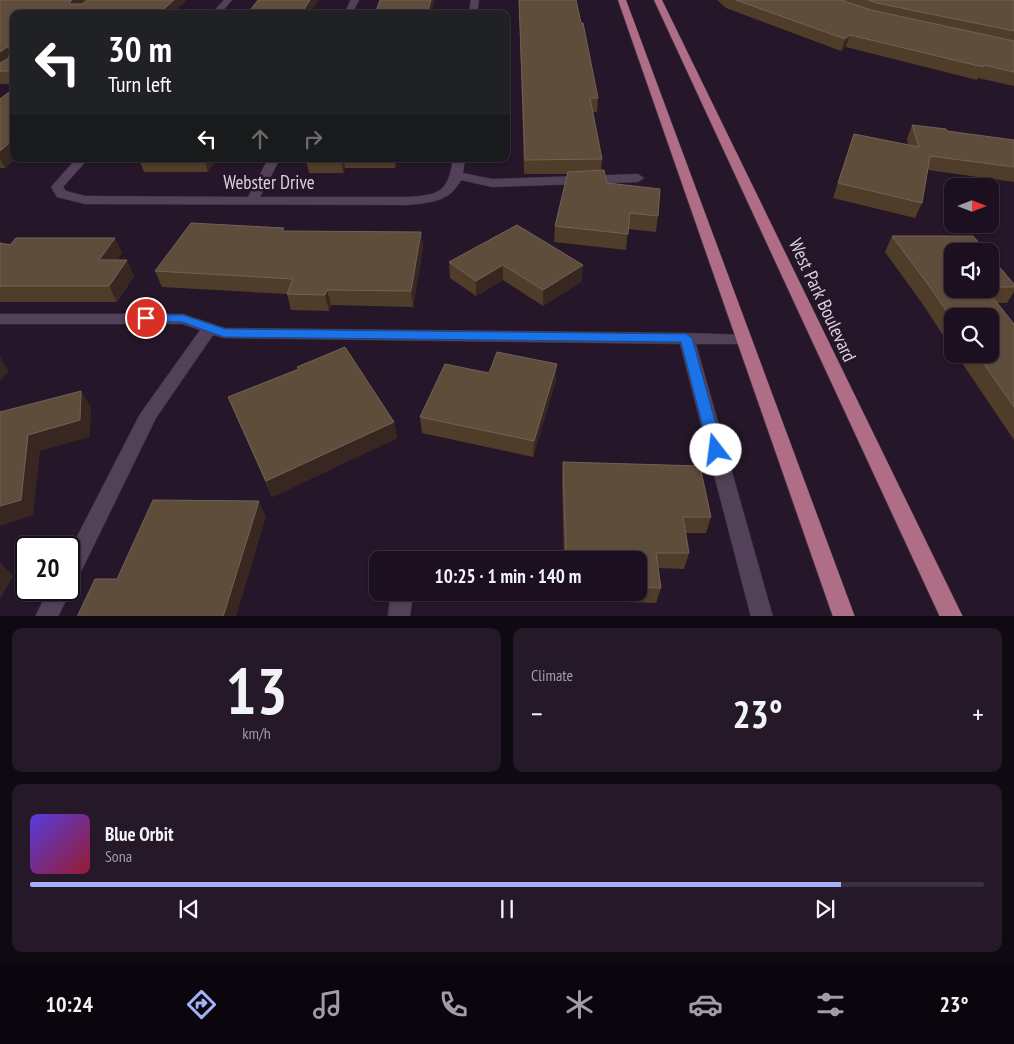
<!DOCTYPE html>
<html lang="en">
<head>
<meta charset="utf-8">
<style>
  :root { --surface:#1c1020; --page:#251929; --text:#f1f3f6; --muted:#a09da5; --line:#3a303e; --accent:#a4b2fc }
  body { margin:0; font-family:"PT Sans Narrow",sans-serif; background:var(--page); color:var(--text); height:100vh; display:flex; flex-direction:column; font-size:19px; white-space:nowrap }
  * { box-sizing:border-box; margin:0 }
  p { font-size:16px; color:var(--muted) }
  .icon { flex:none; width:28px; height:28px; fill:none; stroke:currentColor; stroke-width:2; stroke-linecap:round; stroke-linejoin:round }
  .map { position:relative; height:616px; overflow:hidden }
  .drawer { display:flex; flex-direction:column; gap:12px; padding:12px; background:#0f0912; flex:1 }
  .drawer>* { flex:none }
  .guide { position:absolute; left:10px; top:10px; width:500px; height:152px; border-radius:10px; box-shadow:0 1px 4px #0004,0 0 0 1px var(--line); background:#202124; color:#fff; overflow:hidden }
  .needle { width:32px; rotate:90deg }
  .fabs { position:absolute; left:944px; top:178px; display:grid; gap:10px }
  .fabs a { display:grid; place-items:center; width:55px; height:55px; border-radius:10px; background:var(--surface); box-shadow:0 1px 4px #0004,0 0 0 1px var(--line); font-size:25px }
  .speed { position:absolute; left:15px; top:536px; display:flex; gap:10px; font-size:25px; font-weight:700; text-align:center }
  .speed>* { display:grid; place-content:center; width:65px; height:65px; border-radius:50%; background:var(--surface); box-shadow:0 1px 4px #0004,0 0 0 1px var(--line); line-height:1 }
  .speed .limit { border:2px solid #111; border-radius:8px; background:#fff; color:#111 }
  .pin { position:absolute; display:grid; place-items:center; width:42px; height:42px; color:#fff; margin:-21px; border:2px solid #fff; border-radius:50%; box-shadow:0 1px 5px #0007 }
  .me { position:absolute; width:55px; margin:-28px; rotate:345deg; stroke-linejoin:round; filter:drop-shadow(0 0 4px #0008) }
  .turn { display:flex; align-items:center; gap:18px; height:105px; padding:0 15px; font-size:22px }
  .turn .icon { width:65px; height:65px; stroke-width:2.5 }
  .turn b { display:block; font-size:35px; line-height:42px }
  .lanes { display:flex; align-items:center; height:48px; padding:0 15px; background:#0003; justify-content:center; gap:25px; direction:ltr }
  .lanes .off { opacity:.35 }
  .big { font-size:38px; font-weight:600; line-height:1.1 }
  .drawer .widget { flex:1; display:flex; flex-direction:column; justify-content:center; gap:8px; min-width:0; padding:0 18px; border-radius:10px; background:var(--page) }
  .drawer .dial { align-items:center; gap:0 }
  .dial b { font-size:65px; line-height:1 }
  .song { display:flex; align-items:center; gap:15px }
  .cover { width:60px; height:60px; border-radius:8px; background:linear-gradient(135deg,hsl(250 70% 55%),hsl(350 70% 35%)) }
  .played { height:5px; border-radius:2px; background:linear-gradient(90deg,var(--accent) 85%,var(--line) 85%) }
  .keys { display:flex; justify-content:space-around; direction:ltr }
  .heat { display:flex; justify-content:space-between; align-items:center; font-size:28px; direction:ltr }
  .drawer .tiles { flex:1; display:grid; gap:12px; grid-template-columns:1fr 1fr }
  .widget:last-child { grid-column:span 2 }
  .trip { position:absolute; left:369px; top:551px; width:278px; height:50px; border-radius:10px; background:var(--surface); box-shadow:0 1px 4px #0004,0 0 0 1px var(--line); font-weight:600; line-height:50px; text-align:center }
  .tabs { display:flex; height:80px; justify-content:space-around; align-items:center; background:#0b060d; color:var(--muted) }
  .tabs .icon { width:35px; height:35px }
  .tabs .on { color:var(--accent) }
  .tabs b { font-size:22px; color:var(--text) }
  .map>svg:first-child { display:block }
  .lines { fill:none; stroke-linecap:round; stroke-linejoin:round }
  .minor-casing { stroke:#3b303f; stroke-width:1 }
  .major-casing { stroke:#3b303f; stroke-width:1 }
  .minor { fill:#524158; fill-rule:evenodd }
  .major { fill:#b06d86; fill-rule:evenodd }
  .wall { fill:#503d29 }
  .shaded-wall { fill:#382721 }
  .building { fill:#5f4d3c; stroke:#726256 }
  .route { fill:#1a73e8; stroke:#114b97 }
  .labels { text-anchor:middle; stroke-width:5; stroke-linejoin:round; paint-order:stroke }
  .street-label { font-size:19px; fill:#dcd1e0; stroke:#25162a }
</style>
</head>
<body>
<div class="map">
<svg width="1014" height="617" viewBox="0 0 1014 617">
  <rect width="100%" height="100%" fill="#25162a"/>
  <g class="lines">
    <g class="minor-casing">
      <g id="minor">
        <path d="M 224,0 L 232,0 L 220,14 L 211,14 Z"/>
        <path d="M 351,0 L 359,0 L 352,14 L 344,14 Z"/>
        <path d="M 471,0 L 479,0 L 477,14 L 469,14 Z"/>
        <path d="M 76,159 L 88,159 L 63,187 L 66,191 L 85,196 L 248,197 L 268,159 L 280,159 L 260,197 L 407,197 C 440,195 448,192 453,159 L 465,159 L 463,173 L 492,179 L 638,174 L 644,178 L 638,182 L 492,187 L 461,180 C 450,202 429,203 407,205 L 85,204 L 57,197 L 51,187 Z"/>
        <path d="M 0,314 L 183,314 L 225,328 L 686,333 L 750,335 L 752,339 L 750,343 L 744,344 L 696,344 L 773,617 L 751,617 L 680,344 L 224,338 L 213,335 L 156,418 L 77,580 L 69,583 L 69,552 L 140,414 L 200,330 L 182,324 L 0,324 Z"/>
        <path d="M 69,585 L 71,590 L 58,617 L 35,617 L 48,590 L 69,590 Z"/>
        <path d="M 391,592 L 413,592 L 410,617 L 388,617 Z"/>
      </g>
    </g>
    <g class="major-casing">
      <g id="major">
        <path d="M 618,0 L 626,0 L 855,617 L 833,617 Z"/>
        <path d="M 654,0 L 662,0 L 963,617 L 940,617 Z"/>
      </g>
    </g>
    <use href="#minor" class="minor"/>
    <use href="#major" class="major"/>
  </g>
  <g class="wall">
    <path d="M 0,0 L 178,8 L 179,10 L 14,14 L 14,84 L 0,84 Z"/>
    <path d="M 519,0 L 598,98 L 597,112 L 592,112 L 602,159 L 601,171 L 607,183 L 658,216 L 656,232 L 628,229 L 626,250 L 554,242 L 555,226 L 568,174 L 524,174 Z"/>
    <path d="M 717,0 L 1014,0 L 1014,86 L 978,78 L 977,80 L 846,47 L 841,51 L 726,8 Z"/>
    <path d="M 0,99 L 14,159 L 5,168 L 0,168 Z"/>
    <path d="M 912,125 L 947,131 L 1014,140 L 1014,182 L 928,170 L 922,203 L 915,218 L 833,198 L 854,134 L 908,145 L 907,139 Z"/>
    <path d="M 139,159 L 216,159 L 208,172 L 144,172 Z"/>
    <path d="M 306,159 L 397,159 L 395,168 L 345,168 L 343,173 L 309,173 Z"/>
    <path d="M 517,225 L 582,281 L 543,306 L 503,280 L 476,296 L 450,278 L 449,262 Z"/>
    <path d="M 284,231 L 421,232 L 423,248 L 413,307 L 331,305 L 329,311 L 291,310 L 287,294 L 162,287 L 155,271 Z"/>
    <path d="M 892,236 L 952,289 L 990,289 L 990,256 L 1014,284 L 1014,292 L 1007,303 L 997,303 L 1014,324 L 1014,440 L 956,354 L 990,354 L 952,316 L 952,349 L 922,303 L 885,252 Z"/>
    <path d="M 0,243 L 122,253 L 117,260 L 134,276 L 117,302 L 0,302 Z"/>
    <path d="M 297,367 L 394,422 L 397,438 L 272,497 L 235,413 L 228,397 L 298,369 Z"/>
    <path d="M 489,373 L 556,380 L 533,457 L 422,433 L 420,417 Z"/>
    <path d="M 563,462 L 711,517 L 706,533 L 686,533 L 689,553 L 684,569 L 658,568 L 661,588 L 656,603 L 565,600 L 565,592 L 638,592 L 638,560 L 564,560 L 562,479 Z"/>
  </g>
  <g class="shaded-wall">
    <path d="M 72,0 L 90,0 L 75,13 L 70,4 L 70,1 Z"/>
    <path d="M 174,0 L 187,0 L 178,8 L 179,10 L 174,14 L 158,14 Z"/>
    <path d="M 310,0 L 319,0 L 310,14 L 301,14 Z"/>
    <path d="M 431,0 L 435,0 L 431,14 L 427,14 Z"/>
    <path d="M 850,35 L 846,47 L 841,51 L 845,39 Z"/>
    <path d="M 7,47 L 13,59 L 0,68 L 0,52 Z"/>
    <path d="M 14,139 L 14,159 L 5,168 L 0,159 L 0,151 Z"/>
    <path d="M 204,159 L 216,159 L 208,172 Z"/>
    <path d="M 341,159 L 344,159 L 345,168 L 343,173 Z"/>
    <path d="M 394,159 L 397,159 L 395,168 Z"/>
    <path d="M 421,232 L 423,248 L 413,307 L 411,291 Z"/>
    <path d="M 115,238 L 122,253 L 106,276 L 99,260 Z"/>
    <path d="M 127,260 L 134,276 L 117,302 L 109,286 Z"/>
    <path d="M 503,265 L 503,280 L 476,296 L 476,281 Z"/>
    <path d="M 583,265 L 582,281 L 543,306 L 543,290 Z"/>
    <path d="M 327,290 L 331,305 L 329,311 L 325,295 Z"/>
    <path d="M 0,357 L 9,371 L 0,381 Z"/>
    <path d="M 557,364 L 556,380 L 533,457 L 534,441 Z"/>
    <path d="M 81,391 L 91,407 L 90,437 L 40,451 L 33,515 L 0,526 L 0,506 L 28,435 Z"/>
    <path d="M 394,422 L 397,438 L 272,497 L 266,481 Z"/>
    <path d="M 259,501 L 266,517 L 236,617 L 223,617 Z"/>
    <path d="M 0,562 L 13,576 L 0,599 Z"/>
  </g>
  <g class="building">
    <path d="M 0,0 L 72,0 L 70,1 L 70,4 L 82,4 L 87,0 L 174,0 L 158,14 L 14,14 L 14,71 L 0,71 L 0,63 L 9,58 L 10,47 L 7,47 L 0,52 Z"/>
    <path d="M 258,0 L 310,0 L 301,14 L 247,14 Z"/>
    <path d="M 380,0 L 431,0 L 427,14 L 367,14 L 368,11 L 376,11 Z"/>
    <path d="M 519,0 L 576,0 L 581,23 L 583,23 L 598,98 L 590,98 L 602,159 L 525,160 Z"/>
    <path d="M 736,0 L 841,0 L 871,10 L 1014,41 L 1014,72 L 984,65 L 983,67 L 850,35 L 845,39 Z"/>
    <path d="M 868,0 L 1014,0 L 1014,31 L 877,3 Z"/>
    <path d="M 14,88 L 14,139 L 0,151 L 0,99 Z"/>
    <path d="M 912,125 L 946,129 L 947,131 L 1014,140 L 1014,167 L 930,156 L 922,203 L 838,183 L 854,134 L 919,147 Z"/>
    <path d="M 604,170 L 607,183 L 660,189 L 658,216 L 630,213 L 628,234 L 555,226 L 568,172 Z"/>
    <path d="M 191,223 L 284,228 L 282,231 L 421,232 L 411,291 L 327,290 L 325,295 L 287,294 L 293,279 L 155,271 Z"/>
    <path d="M 517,225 L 583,265 L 543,290 L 503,265 L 476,281 L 449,262 Z"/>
    <path d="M 892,236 L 973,236 L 986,251 L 952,251 L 952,289 L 986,289 L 1014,324 L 1014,407 L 977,354 L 990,354 L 990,316 L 952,316 L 952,319 L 930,287 Z"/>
    <path d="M 16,238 L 115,238 L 99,260 L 127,260 L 109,286 L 0,286 L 0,243 L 10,245 Z"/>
    <path d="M 990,256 L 1014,284 L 1014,287 L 990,287 Z"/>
    <path d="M 345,347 L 394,422 L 266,481 L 228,397 L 299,369 L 297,367 Z"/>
    <path d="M 497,352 L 557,364 L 534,441 L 420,417 L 445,364 L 489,373 Z"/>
    <path d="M 81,391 L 80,420 L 28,435 L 21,500 L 0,506 L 0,412 Z"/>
    <path d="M 563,462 L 700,466 L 711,517 L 683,517 L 689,553 L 656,553 L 661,588 L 638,587 L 638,560 L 566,560 Z"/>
    <path d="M 153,500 L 259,501 L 223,617 L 77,617 L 95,579 L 117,579 Z"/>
  </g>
  <path class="route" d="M 146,315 L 183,315 L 225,329 L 686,334 L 692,338 L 723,450 L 721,453 L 716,455 L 711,453 L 709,450 L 681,342 L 224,337 L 182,322 L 142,321 L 140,318 Z"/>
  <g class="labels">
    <g class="street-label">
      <text x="269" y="189">Webster Drive</text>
      <text transform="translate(823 300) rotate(65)" y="7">West Park Boulevard</text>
    </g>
  </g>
</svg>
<div class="fabs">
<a><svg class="needle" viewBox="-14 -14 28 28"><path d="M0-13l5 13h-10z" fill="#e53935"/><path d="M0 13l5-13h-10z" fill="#a09da5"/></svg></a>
<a><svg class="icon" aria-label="sound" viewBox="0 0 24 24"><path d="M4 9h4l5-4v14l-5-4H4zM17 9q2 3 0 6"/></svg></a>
<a><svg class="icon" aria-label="search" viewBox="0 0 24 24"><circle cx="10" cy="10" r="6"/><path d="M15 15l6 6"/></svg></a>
</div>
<div class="speed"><div class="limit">20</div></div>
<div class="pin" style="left:146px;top:318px;background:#d93025"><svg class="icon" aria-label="arrive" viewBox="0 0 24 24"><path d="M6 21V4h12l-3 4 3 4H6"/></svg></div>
<svg class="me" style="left:716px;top:450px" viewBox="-20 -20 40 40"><circle r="19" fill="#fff"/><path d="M0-13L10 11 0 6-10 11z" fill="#1a73e8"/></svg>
<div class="trip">10:25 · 1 min · 140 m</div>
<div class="guide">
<div class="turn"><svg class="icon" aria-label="left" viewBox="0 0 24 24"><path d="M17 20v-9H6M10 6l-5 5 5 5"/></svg><div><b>30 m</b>Turn left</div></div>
<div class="lanes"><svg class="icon" aria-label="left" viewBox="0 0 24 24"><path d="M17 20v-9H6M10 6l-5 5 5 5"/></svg><svg class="icon off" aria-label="ahead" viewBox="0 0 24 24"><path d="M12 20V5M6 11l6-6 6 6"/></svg><svg class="icon off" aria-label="right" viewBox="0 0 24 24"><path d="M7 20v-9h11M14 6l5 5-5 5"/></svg></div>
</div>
</div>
<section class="drawer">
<div class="tiles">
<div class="widget dial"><b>13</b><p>km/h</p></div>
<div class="widget"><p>Climate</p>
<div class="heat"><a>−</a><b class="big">23°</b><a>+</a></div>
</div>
<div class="widget">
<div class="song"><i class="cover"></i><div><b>Blue Orbit</b><p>Sona</p></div></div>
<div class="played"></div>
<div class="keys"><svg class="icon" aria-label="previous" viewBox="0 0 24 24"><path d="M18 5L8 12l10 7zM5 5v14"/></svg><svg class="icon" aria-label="pause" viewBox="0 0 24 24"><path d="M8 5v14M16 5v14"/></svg><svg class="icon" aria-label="next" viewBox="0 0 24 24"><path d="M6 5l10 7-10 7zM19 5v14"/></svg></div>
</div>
</div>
</section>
<nav class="tabs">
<b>10:24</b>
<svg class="icon on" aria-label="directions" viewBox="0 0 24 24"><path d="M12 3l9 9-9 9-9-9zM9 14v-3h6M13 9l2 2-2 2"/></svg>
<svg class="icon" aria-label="music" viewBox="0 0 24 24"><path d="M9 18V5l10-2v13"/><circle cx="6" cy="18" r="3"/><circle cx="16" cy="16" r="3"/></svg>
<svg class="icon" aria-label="phone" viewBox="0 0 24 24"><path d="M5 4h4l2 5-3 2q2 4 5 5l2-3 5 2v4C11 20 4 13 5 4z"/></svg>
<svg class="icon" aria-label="climate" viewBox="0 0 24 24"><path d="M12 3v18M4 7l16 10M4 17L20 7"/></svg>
<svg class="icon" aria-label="car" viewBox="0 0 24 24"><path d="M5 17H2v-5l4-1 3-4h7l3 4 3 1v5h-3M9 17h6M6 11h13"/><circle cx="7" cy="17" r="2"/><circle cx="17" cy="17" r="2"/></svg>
<svg class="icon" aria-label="filters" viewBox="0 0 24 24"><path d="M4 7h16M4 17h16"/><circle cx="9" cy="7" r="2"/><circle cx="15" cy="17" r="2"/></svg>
<b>23°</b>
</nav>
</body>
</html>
